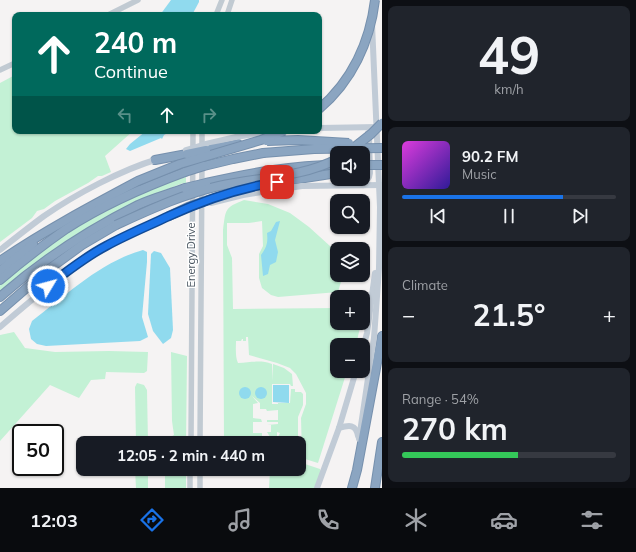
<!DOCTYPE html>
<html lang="en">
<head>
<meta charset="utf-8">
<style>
  :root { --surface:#171b24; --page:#20242c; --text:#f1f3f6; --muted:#9ea1a6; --line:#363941; --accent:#1a73e8 }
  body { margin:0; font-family:Mulish,sans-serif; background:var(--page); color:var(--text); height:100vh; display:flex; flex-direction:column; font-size:15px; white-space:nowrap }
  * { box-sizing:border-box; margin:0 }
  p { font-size:13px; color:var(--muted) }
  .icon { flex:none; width:22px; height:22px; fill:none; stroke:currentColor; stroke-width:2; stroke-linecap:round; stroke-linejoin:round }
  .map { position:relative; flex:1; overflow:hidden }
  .drawer { display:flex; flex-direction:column; gap:6px; padding:6px; background:#0d0f14; width:254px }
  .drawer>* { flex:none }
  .top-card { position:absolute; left:12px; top:12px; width:310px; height:122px; border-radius:8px; box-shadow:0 1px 3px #0004; background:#00695c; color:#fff; overflow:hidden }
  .controls { position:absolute; left:330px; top:146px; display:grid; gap:8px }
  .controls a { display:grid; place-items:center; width:40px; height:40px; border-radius:8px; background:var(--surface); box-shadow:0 1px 3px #0004; font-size:20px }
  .speed { position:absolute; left:12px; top:424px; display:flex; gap:8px; font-size:20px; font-weight:700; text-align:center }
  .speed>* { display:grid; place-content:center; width:52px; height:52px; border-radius:50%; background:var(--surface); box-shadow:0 1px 3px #0004; line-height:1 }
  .speed .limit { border:2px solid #111; border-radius:6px; background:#fff; color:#111 }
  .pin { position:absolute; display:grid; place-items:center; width:34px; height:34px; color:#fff; margin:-17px; border-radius:8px; box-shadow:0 2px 6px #0006 }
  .me { position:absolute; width:44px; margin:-22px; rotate:53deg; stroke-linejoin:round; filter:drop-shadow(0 0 3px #0008) }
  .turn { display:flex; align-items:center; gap:14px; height:84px; padding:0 16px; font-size:18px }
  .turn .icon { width:52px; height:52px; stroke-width:2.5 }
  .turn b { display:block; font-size:28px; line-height:34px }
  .lanes { display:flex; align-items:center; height:38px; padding:0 16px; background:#0003; justify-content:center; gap:20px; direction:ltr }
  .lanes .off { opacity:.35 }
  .big { font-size:30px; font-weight:700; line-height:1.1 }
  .drawer .card { flex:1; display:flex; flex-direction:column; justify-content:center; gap:6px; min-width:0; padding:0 14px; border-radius:8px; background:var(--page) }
  .drawer .dial { align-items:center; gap:0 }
  .dial b { font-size:52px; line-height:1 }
  .song { display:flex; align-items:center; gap:12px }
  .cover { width:48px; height:48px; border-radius:6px; background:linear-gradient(135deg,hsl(300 70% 55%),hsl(250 70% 35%)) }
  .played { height:4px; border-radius:2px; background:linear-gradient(90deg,var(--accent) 75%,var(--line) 75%) }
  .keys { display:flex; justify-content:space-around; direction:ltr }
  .heat { display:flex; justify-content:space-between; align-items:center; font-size:22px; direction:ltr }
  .charge { height:6px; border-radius:3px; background:linear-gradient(90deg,#34c759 54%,var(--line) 0) }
  .trip { position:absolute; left:76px; top:436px; width:230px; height:40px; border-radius:8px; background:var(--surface); box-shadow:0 1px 3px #0004; font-weight:700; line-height:40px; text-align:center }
  .tabs { display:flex; height:64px; justify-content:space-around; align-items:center; background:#090b0e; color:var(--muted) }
  .tabs .icon { width:28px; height:28px }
  .tabs .on { color:var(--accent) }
  .tabs b { font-size:18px; color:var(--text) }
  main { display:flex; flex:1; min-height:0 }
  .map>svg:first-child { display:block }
  .green { fill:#c3f1d5 }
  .water { fill:#90daee }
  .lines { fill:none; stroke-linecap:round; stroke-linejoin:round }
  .motorway-casing { stroke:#7690ad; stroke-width:10 }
  .tertiary { stroke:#c1cad2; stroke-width:5.5 }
  .secondary { stroke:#c1cbd6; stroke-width:6 }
  .motorway { stroke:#8ba5c1; stroke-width:8 }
  .motorway-bridge-casing { stroke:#7690ad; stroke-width:10; stroke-linecap:butt }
  .secondary-bridge { stroke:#c1cbd6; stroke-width:6 }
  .motorway-bridge { stroke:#8ba5c1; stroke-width:8 }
  .route-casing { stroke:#114b97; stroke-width:10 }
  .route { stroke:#1a73e8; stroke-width:7 }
  .labels { text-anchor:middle; stroke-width:3; stroke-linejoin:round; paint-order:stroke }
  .street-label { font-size:11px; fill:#4a5661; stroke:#fff }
</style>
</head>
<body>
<main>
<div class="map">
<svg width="382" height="488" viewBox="0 0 382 488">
  <rect width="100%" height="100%" fill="#f5f3f3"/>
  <g class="green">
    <path d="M 15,75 L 15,131 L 133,131 L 105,156 L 111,172 L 102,176 L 98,176 L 88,183 L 55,201 L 44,209 L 37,211 L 32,218 L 0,242 L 0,83 Z"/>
    <path d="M 186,177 L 186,184 L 184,185 L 183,183 L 137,201 L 137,203 C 86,226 42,256 0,293 L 0,283 L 68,231 L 101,212 L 162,184 Z"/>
    <path d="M 244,200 L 268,204 L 290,213 L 309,227 L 330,246 L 337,257 L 337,275 L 343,275 L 338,292 L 278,297 L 271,295 L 262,288 L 259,278 L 259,254 L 263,246 L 262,221 L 249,223 L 227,223 L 227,245 L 232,258 L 233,309 L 337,308 L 337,323 L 361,323 L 356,345 L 337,345 L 337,371 L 347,371 L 318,463 L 305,459 L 302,455 L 301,418 L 306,404 L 306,393 L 296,374 L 290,368 L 277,363 L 249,355 L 248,337 L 246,337 L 246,341 L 243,341 L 243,339 L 242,339 L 241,341 L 236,341 C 236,347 235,357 238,363 C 251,363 259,359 272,364 L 272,381 L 273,364 L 284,368 L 292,374 L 293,386 L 291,386 L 290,384 L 272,384 L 272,404 L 278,404 L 278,410 L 267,411 L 266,409 L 260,409 L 260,403 L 252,396 L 258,403 L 253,404 L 253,418 L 261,419 L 262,422 L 253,422 L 253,433 L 262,433 L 262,437 L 253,439 L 253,443 L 224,443 L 223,230 C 226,209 224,208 244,200 Z"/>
    <path d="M 14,332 L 25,348 L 55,352 L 109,351 L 148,352 L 147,371 L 144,373 L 106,372 L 105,379 L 91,380 L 79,398 L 50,385 L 0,441 L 0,335 Z"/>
    <path d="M 171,352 L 187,356 L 186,443 L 164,443 L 164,441 L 174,435 L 172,421 Z"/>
    <path d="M 137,383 L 144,385 L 147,390 L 148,443 L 136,443 L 135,387 Z"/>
    <path d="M 291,389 L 295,389 L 295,392 L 301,392 L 303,394 L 303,405 L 298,417 L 298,436 L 296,437 L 278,437 L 280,433 L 277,432 L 277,437 L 270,437 L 267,432 L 271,432 L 271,425 L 267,425 L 278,424 L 278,422 L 267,422 L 267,420 L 278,420 L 278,403 L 290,403 Z"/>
    <path d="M 299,462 L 320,469 L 321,472 L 315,488 L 269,488 L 270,469 L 299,469 Z"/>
    <path d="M 135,469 L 148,469 L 148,488 L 136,488 Z"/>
    <rect x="165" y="469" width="21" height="19"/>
  </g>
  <g class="water">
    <path d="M 171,0 L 199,0 L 199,2 L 192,15 L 160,15 Z"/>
    <path d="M 146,131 L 171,131 L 164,135 L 162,139 L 161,138 L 130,151 L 126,149 L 130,144 Z"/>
    <path d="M 280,221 L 275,240 L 278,252 L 276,262 L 270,265 L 268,274 L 263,276 L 261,255 C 267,247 268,242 267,233 L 271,231 L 276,222 Z"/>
    <path d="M 143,250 L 147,252 L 147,262 L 142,317 L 148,337 L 140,341 L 46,346 L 37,344 L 31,339 L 29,329 L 32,321 C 66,295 102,261 143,250 Z"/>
    <path d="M 154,251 L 161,253 L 170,268 L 173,330 L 171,338 L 163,344 L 153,331 L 148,314 L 151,254 Z"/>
    <path d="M 273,385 L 289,385 L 289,403 L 273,402 Z"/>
    <circle cx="245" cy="393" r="6"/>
    <circle cx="261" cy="393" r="6"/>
  </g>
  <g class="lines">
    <g class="motorway-casing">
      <g id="motorway">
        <path d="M 206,150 L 238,144"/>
        <path d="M 155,160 L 187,154"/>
        <path d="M 204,166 L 233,159 L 263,153"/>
        <path d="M 206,183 C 250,173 293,165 337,165"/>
        <path d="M 205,201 L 253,186 L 337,173"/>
        <path d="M 169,216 L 188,207"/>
        <path d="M 0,261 C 44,231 91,206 138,181"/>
        <path d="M 0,271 L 33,244"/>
        <path d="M 0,280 C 21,262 43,245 66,229 C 103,205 144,187 185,172"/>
        <path d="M 0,297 C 42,260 88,230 138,205 C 153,198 169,194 185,188"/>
        <path d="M 0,311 L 45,272 L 82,245 L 116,225"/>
        <path d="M 352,488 L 357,470 L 382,336"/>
        <path d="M 375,488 L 382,442"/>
      </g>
    </g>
    <g class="tertiary">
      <path d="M 108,15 L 138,0"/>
      <path d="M 216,15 L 222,0"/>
      <path d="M 227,15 L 232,0"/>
      <path d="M 0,70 L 15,63"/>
      <path d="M 202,149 L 202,131"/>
      <path d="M 191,443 L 193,131"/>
      <path d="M 200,443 L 202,163"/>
      <path d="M 190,488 L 190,469"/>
      <path d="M 200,488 L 200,469"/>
    </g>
    <g class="secondary">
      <path d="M 319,128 L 378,127"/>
      <path d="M 206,144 L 236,137 L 272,131"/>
      <path d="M 363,185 L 369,177 L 370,173 L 369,136 L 368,133"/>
      <path d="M 211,203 L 243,195 L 302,186 L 382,185"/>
      <path d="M 0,250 C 14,239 29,227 44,216 C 76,194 121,170 158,159"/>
      <path d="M 0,327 C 53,281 103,239 172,215"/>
      <path d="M 363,348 L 367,333 L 375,273"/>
      <path d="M 339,428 C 349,425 356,424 358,436"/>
      <path d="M 359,439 L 374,338 L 379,268 L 380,207 L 372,24"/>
      <path d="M 317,488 L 339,428 L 356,371"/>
    </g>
    <use href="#motorway" class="motorway"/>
    <g class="motorway-bridge-casing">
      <g id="motorway-bridge">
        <path d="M 319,109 C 352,81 370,42 375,0"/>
        <path d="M 267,141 L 298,140 L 349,143"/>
        <path d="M 352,149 L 371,134 L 382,123"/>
        <path d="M 263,153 L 314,149 L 382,148"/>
        <path d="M 187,154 L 206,150"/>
        <path d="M 363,165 L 382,165"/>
        <path d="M 185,172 L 204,166"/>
        <path d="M 138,181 L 180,164 L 261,140 L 284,131"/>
        <path d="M 185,188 L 206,183"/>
        <path d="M 188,207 L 205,201"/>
        <path d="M 116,225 C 149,210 183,194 219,186 C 258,177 301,178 337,159"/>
      </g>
    </g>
    <path class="secondary-bridge" d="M 186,150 L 206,144"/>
    <use href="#motorway-bridge" class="motorway-bridge"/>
  </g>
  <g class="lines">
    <g class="route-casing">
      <path id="route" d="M 48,286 C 66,272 85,257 106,246 C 126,235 148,226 169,216 C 204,200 239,188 277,182"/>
    </g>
    <use href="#route" class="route"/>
  </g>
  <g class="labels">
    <g class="street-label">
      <text transform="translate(191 255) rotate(-90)" y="4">Energy Drive</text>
    </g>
  </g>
</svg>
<div class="controls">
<a><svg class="icon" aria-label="sound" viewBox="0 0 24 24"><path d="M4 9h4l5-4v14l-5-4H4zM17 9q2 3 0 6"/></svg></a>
<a><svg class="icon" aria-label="search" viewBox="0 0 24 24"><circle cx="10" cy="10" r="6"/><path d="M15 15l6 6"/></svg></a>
<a><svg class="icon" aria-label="layers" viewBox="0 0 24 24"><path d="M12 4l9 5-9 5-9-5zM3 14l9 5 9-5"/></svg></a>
<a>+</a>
<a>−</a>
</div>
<div class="speed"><div class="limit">50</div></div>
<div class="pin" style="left:277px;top:182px;background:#d93025"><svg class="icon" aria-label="arrive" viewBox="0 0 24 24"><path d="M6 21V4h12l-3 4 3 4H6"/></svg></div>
<svg class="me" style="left:48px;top:286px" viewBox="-20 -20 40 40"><circle r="17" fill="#1a73e8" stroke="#fff" stroke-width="3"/><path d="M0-11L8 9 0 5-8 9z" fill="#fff"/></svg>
<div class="trip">12:05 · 2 min · 440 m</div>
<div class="top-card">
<div class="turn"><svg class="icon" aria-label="ahead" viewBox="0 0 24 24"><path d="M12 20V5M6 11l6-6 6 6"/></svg><div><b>240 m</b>Continue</div></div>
<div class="lanes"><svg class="icon off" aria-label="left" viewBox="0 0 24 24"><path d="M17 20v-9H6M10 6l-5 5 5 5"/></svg><svg class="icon" aria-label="ahead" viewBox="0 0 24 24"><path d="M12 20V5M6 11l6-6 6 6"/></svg><svg class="icon off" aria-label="right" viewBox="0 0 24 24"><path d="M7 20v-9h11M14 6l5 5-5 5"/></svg></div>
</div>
</div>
<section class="drawer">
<div class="card dial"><b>49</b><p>km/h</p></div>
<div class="card">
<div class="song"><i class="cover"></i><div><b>90.2 FM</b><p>Music</p></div></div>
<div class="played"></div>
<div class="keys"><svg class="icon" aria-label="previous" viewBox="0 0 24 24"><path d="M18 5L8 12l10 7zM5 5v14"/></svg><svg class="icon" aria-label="pause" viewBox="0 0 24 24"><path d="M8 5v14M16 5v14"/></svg><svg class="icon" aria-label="next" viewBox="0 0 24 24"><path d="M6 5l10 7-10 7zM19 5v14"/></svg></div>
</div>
<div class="card"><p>Climate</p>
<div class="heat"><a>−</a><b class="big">21.5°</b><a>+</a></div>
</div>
<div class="card"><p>Range · 54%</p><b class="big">270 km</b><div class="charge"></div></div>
</section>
</main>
<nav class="tabs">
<b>12:03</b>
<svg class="icon on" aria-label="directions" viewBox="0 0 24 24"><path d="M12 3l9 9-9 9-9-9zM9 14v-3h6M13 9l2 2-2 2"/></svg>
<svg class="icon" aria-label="music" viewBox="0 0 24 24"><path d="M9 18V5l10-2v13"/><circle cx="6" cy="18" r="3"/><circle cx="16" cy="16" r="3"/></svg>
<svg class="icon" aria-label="phone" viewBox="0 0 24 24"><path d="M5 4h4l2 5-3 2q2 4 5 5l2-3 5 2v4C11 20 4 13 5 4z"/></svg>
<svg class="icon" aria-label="climate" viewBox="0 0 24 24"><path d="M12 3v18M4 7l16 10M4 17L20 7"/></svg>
<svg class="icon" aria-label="car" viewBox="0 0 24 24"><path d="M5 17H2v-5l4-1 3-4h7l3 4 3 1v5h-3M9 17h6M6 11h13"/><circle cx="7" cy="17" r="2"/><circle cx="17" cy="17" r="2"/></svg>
<svg class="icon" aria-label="filters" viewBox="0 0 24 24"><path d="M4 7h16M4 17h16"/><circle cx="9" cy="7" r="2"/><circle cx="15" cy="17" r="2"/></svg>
</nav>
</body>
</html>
